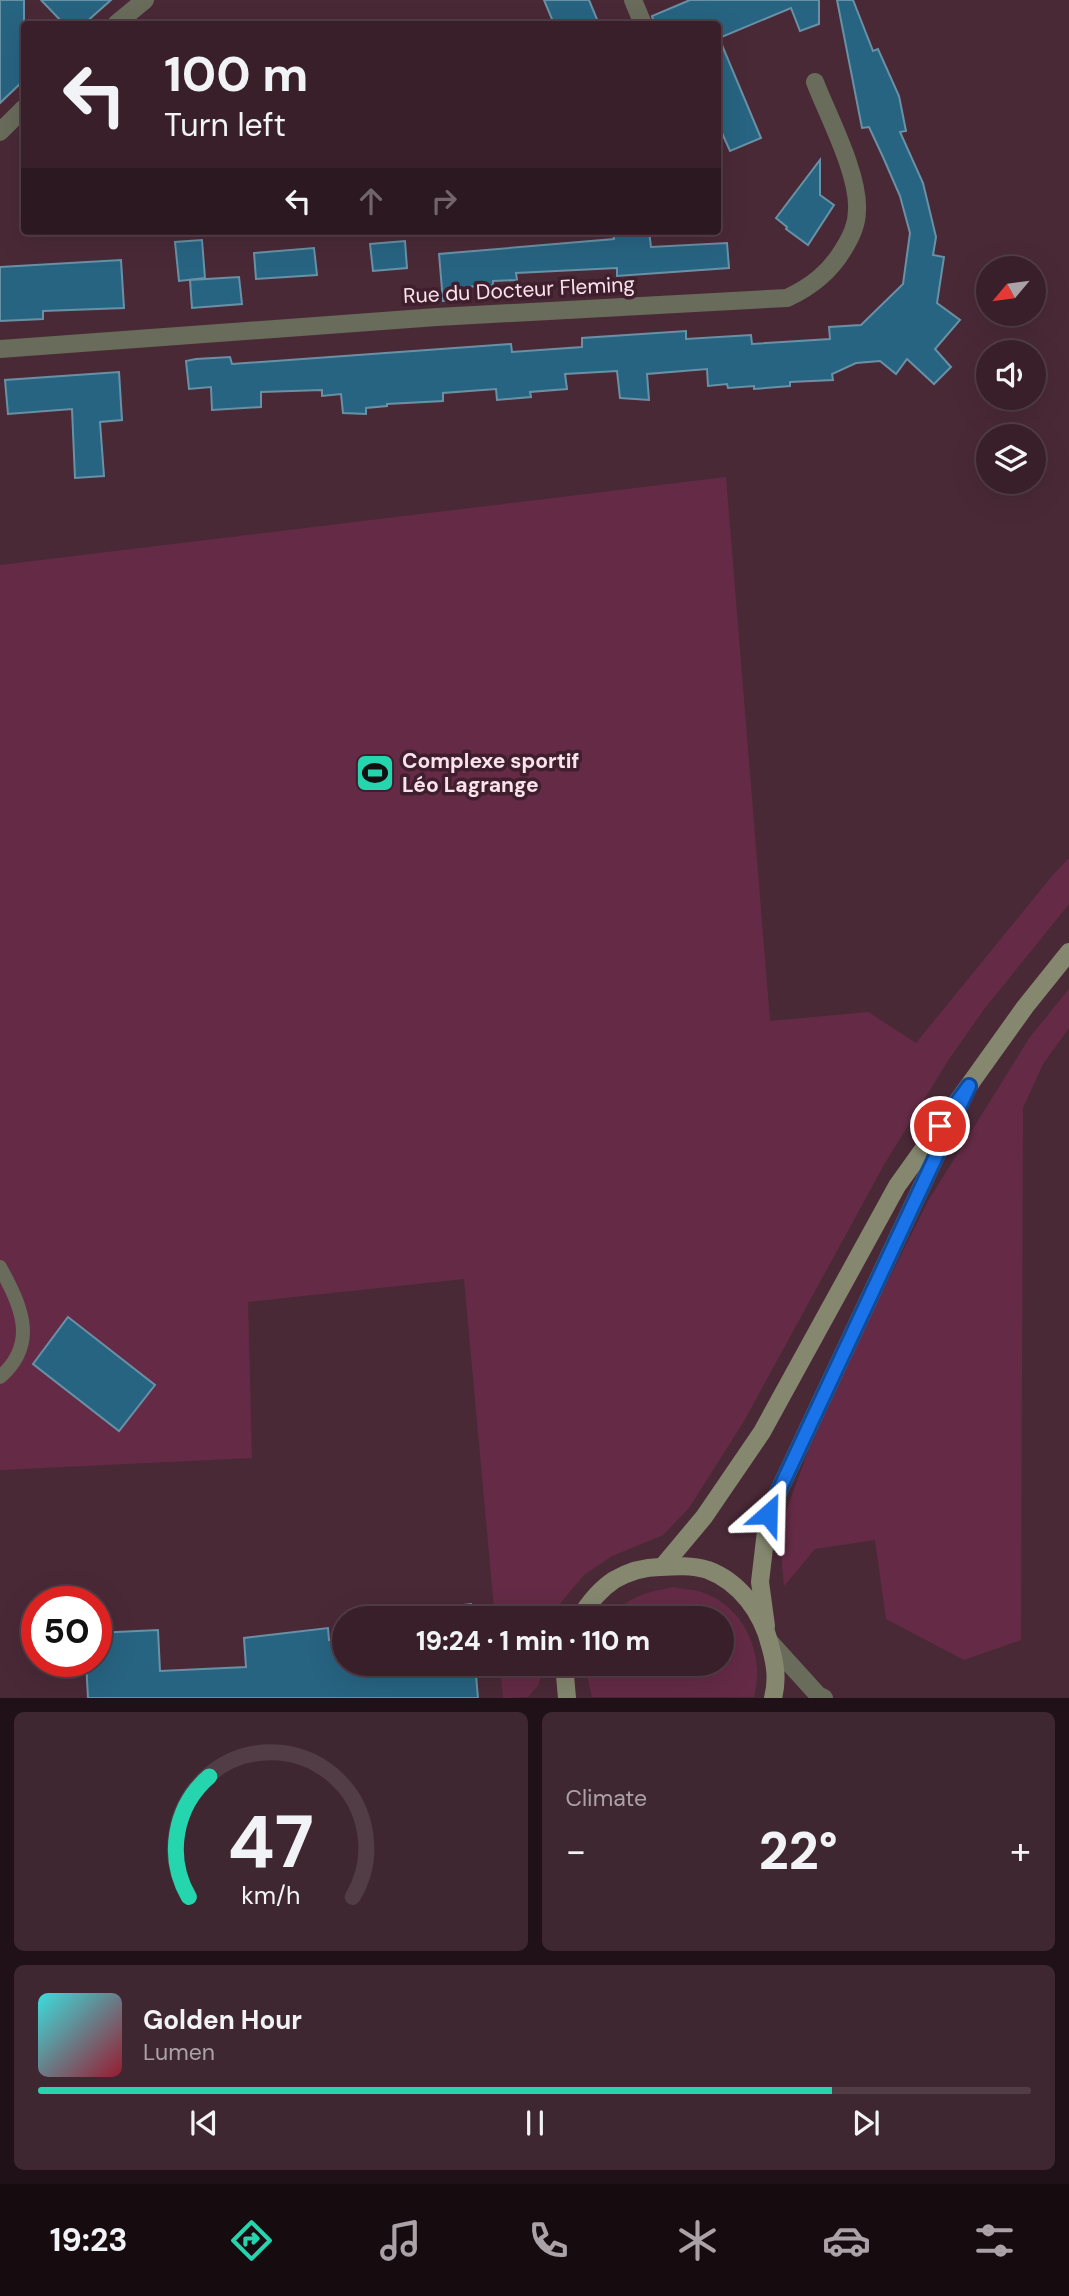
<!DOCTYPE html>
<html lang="en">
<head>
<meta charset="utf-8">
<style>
  :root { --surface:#381f29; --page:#3f2731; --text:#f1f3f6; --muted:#aba2a8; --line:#523d46; --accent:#24d5ae }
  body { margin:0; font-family:"DM Sans",sans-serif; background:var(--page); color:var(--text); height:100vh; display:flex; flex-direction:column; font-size:26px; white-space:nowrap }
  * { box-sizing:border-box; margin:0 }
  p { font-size:23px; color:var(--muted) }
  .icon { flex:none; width:38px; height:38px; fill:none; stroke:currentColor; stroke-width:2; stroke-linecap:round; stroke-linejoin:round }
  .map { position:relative; height:1698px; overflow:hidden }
  .side { display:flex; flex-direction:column; gap:14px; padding:14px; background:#1f1117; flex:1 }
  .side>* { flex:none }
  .top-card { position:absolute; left:21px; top:21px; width:700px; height:214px; border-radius:7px; box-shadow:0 7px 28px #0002,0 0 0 2px var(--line); background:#381f29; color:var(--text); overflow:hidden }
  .needle { width:46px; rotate:241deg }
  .buttons { position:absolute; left:976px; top:256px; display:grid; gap:14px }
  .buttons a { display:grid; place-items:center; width:70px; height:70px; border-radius:50%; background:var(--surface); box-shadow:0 7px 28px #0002,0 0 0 2px var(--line); font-size:35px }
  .speed { position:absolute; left:21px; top:1586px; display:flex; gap:14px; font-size:35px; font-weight:700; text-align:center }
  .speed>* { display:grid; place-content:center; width:91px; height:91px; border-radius:50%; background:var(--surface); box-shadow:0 7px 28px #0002,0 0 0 2px var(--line); line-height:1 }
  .speed .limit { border:10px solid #d22; background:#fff; color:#111 }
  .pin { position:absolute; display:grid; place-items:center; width:60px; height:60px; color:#fff; margin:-30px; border:4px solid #fff; border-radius:50%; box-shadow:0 2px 7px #0007 }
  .me { position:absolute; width:77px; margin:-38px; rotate:25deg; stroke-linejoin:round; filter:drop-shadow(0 0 5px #0008) }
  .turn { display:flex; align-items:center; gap:24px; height:147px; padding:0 28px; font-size:32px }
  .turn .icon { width:91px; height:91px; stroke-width:2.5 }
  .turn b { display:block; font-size:49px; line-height:60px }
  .lanes { display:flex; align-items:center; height:66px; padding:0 28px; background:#0003; justify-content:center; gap:35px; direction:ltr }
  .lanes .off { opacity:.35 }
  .big { font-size:52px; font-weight:800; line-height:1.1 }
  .side .tile { flex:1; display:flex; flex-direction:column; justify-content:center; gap:10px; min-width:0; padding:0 24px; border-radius:10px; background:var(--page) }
  .side .dial { align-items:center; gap:0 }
  .dial svg { height:182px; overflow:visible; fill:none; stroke:var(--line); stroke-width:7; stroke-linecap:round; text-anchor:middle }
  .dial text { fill:var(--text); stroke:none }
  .song { display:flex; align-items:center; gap:21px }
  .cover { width:84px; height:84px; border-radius:10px; background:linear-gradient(135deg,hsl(180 70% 55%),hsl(350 70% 35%)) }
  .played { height:7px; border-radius:4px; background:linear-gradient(90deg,var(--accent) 80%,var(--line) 80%) }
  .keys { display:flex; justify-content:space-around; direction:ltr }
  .heat { display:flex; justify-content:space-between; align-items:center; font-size:38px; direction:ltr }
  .side .tiles { flex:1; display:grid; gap:14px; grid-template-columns:1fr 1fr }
  .tile:last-child { grid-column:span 2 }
  .trip { position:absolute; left:332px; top:1606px; width:402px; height:70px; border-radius:35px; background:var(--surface); box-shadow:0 7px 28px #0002,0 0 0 2px var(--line); font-weight:800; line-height:70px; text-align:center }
  .menu { display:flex; height:112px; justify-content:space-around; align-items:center; background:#160c10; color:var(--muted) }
  .menu .icon { width:49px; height:49px }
  .menu .active { color:var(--accent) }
  .menu b { font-size:32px; color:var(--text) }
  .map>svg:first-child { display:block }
  .green { fill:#652b46 }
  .building { fill:#276482; stroke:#6991a6; stroke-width:2 }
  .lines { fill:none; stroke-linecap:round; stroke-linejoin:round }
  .service { stroke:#696b5b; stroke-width:14 }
  .minor { stroke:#696b5b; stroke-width:18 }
  .tertiary { stroke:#696b5b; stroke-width:18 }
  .secondary { stroke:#85886f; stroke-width:18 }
  .route-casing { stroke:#114b97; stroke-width:18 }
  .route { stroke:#1a73e8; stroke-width:12 }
  .labels { text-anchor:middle; stroke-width:7; stroke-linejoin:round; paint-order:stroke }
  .street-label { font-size:21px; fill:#fae3ec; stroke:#3f1f2d }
  .poi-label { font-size:21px; font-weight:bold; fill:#fae3ec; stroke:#3f1f2d; text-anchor:start }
</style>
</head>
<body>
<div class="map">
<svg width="1069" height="1698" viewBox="0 0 1069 1698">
  <rect width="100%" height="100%" fill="#4a2937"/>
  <g class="green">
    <path d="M 726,477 L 770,1021 L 868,1012 L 916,1043 L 1052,876 L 1069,858 L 1069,904 L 985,1008 L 949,1059 L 885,1163 L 744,1421 L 689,1508 L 663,1535 L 612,1556 L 584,1575 L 562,1601 L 553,1619 L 495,1619 L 464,1279 L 248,1302 L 252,1458 L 0,1470 L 0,565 Z"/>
    <path d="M 1069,989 L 1069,1028 L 1043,1064 L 1023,1108 L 1021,1640 L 964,1660 L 886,1619 L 875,1540 L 815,1549 L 784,1586 L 780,1541 L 786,1511 L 809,1449 L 873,1311 L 928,1201 L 1030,1037 Z"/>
    <path d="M 674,1587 C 682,1589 692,1589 701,1592 C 745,1606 765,1655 754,1697 L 592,1697 L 588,1680 L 589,1664 L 723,1664 L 723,1619 L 608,1619 C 629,1597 645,1592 674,1587 Z"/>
    <path d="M 500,1664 L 544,1664 L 538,1686 L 528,1697 L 503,1698 Z"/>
  </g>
  <g class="building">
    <path d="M 0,0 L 24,0 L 24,80 L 0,103 Z"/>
    <path d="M 41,0 L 111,0 L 84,24 L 64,24 Z"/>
    <path d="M 544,0 L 589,0 L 599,24 L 554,24 Z"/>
    <path d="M 690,0 L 819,0 L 819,24 L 800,31 L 791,8 L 719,38 L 761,138 L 730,151 L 718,124 L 718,24 L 654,24 L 652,16 Z"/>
    <path d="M 837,0 L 853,0 L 873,51 L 878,49 L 899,96 L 906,131 L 900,132 L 923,183 L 936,237 L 933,255 L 944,257 L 937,303 L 960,320 L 935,349 L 951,367 L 934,384 L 907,359 L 896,374 L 880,361 L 856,363 L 832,374 L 833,380 L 790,382 L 790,386 L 754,389 L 754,386 L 728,388 L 727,384 L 708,386 L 707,369 L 647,374 L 649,400 L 620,398 L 617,371 L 565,374 L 567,389 L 530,392 L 531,397 L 497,400 L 496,389 L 443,393 L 443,401 L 387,404 L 387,406 L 366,408 L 366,414 L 343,413 L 341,394 L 322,396 L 322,390 L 261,392 L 261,407 L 212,410 L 211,387 L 189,389 L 186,361 L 196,359 L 230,357 L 232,364 L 511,344 L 512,352 L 582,347 L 582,338 L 686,331 L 686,339 L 751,335 L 752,344 L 830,339 L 829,327 L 861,325 L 903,284 L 910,233 L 900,196 L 883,157 L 869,127 L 862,128 Z"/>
    <path d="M 820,160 L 820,195 L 834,205 L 808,245 L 786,229 L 787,227 L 776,218 Z"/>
    <path d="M 637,231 L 649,231 L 651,247 L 727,243 L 729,268 L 617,276 L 617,268 L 516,273 L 517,280 L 493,281 L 493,285 L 465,287 L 466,299 L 443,301 L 439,254 L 614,239 L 613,233 Z"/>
    <path d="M 202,240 L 205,278 L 179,281 L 175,242 Z"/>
    <path d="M 405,241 L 407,268 L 373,271 L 370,244 Z"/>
    <path d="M 314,248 L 317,275 L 256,279 L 254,253 Z"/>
    <path d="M 121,260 L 124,308 L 43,311 L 43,319 L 0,321 L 0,267 Z"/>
    <path d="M 239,277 L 242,304 L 192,308 L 190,280 Z"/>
    <path d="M 119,372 L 122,420 L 100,422 L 104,476 L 75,478 L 72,409 L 8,414 L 5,380 Z"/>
    <path d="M 68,1317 L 155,1385 L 119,1431 L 33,1364 Z"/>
    <path d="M 471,1604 L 472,1619 L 420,1619 L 420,1610 Z"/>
    <path d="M 328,1628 L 329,1640 L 345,1639 L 345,1664 L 475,1664 L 478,1698 L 88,1698 L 86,1661 L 96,1661 L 96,1633 L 158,1630 L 160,1671 L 246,1667 L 244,1638 Z"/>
  </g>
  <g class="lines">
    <path class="service" d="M 0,1267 C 21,1306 39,1343 0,1377"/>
    <g class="minor">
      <path d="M 633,0 L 643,24"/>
      <path d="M 116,24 L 145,0"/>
      <path d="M 0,132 L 24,108"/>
      <path d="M 0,349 L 437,317 L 787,298 C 811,287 829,273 843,250 C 851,237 857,225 857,210 C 859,174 828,116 815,82"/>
    </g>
    <path class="tertiary" d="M 769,1641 L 818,1695 L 824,1698"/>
    <g class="secondary">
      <path d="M 663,1566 L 704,1517 L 762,1432 L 897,1186 L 1025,1007 L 1069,952"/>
      <path d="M 579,1619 C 588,1604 599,1590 614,1580 C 628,1572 645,1567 660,1567 C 676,1566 692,1565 708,1570 C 740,1582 762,1613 770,1645 C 775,1663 778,1679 773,1698"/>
      <path d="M 766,1626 L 760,1582 L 768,1514 L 951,1124"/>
      <path d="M 564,1664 L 567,1698"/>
    </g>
  </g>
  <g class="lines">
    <g class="route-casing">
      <path id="route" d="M 768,1514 L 969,1086 L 940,1126"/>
    </g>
    <use href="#route" class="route"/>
  </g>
  <defs>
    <g id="stadium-square" transform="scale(2.0125)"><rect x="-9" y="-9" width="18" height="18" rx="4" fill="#24d5ae" stroke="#3f1f2d"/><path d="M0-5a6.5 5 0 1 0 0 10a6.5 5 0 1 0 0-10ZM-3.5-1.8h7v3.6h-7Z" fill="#111"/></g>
  </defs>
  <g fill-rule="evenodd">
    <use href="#stadium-square" x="375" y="773"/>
  </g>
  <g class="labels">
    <g class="street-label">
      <text transform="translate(519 290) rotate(-3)" y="7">Rue du Docteur Fleming</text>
    </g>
    <g class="poi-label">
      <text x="402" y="768">Complexe sportif<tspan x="402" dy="24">Léo Lagrange</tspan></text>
    </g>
  </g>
</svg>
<div class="buttons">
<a><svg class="needle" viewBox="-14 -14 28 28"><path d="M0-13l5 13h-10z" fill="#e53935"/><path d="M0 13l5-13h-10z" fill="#aba2a8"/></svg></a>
<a><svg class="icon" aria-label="sound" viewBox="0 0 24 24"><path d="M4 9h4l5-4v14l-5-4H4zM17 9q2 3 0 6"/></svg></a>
<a><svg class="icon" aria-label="layers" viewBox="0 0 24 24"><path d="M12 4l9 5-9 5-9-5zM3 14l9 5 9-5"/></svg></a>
</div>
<div class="speed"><div class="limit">50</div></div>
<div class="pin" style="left:940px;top:1126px;background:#d93025"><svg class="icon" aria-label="arrive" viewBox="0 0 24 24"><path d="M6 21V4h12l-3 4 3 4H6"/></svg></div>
<svg class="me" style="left:768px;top:1514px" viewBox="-20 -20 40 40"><path d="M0-17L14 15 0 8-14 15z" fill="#1a73e8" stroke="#fff" stroke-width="4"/></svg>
<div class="trip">19:24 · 1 min · 110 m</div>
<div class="top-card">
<div class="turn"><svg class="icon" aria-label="left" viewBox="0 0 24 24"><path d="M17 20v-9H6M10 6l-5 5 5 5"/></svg><div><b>100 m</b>Turn left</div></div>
<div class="lanes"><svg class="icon" aria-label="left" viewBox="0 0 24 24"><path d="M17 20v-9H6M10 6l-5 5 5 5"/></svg><svg class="icon off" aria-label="ahead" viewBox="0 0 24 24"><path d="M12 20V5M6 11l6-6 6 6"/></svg><svg class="icon off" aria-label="right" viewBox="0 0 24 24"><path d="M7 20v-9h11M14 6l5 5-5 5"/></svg></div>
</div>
</div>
<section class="side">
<div class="tiles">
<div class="tile dial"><svg viewBox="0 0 100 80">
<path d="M14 69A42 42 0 1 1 86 69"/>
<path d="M14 69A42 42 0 0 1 23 16" stroke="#24d5ae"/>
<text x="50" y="56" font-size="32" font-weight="700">47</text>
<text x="50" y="72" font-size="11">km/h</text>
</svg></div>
<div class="tile"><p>Climate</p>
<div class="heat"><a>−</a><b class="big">22°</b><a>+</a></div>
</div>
<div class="tile">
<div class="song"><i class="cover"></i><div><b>Golden Hour</b><p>Lumen</p></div></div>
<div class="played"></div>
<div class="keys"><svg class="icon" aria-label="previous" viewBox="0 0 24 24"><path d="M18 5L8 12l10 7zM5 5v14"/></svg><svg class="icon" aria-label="pause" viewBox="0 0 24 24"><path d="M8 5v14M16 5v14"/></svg><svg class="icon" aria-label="next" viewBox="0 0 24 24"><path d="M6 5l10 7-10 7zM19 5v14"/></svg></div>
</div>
</div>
</section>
<nav class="menu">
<b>19:23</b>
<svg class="icon active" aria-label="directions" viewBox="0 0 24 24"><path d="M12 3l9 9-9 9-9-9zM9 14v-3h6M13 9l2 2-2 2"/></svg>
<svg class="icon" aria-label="music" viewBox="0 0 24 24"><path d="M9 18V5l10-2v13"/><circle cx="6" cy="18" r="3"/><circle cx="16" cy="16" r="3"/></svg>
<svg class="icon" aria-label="phone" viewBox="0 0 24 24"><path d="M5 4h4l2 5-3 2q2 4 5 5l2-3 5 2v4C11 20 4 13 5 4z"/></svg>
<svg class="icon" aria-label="climate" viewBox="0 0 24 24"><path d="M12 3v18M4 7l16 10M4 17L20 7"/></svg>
<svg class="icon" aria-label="car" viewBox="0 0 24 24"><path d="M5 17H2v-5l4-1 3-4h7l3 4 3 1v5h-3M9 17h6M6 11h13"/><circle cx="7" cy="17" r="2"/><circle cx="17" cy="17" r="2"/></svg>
<svg class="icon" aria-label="filters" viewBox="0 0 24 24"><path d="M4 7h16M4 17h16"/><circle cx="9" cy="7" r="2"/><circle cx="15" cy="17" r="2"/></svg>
</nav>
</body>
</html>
